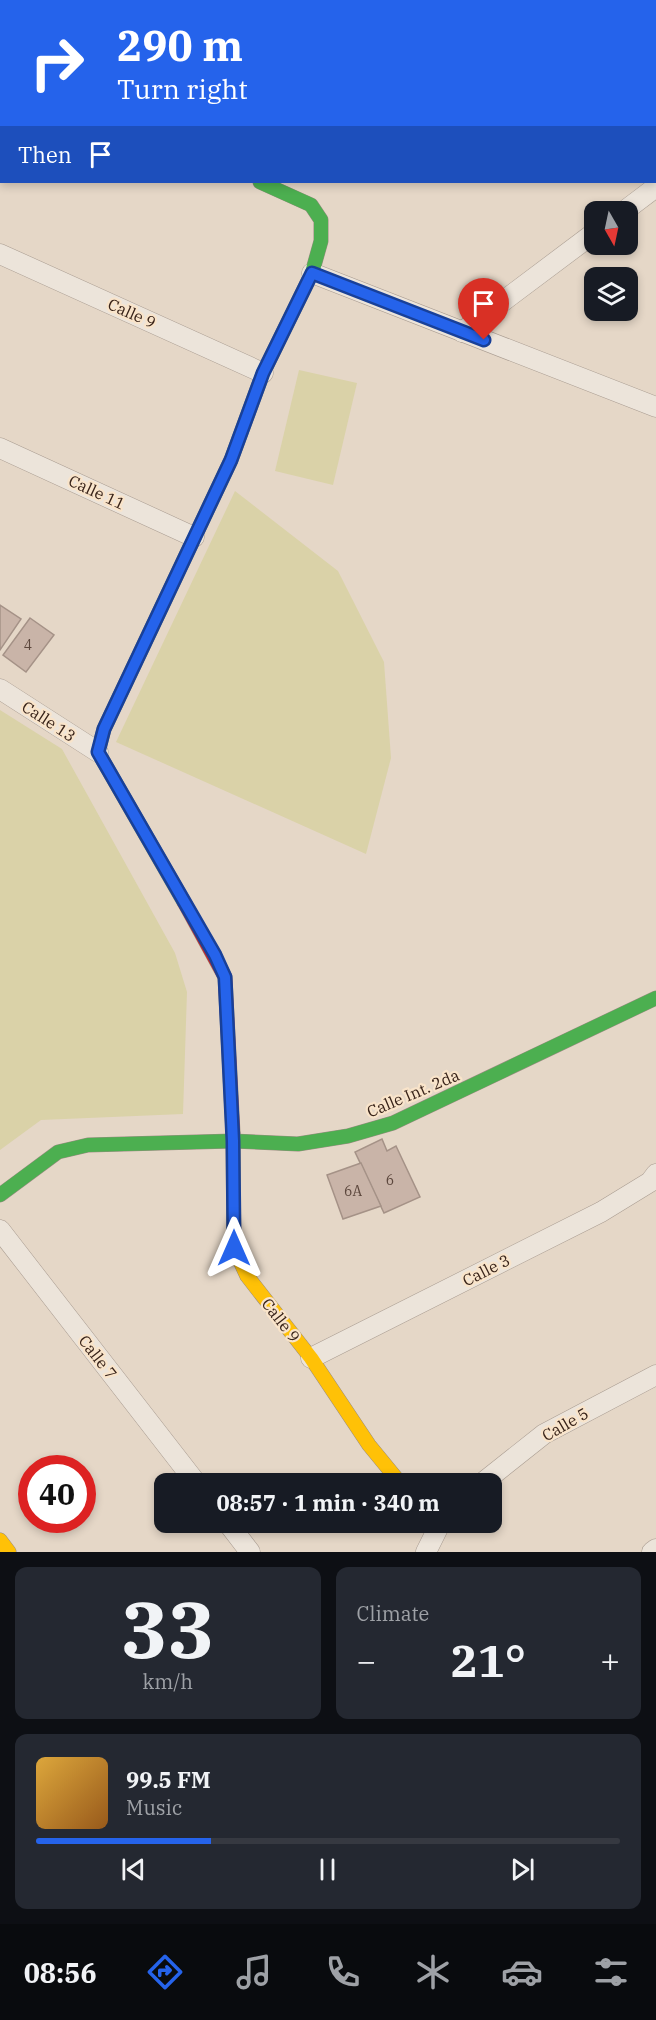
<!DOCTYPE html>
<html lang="en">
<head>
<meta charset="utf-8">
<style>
  :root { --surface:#171b24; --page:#242831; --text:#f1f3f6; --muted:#9ea1a6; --line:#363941; --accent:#2563eb }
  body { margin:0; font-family:"IBM Plex Serif",serif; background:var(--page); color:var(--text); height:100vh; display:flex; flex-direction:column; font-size:22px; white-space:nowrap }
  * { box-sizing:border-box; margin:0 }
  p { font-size:20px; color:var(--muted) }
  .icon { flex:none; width:33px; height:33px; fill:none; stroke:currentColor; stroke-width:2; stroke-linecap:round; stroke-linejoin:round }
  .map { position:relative; height:1552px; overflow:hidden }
  .details { display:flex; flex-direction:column; gap:15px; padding:15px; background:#0d0f14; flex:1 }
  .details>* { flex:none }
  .top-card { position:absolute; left:0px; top:0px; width:657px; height:183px; box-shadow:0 3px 9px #0003; background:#2563eb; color:#fff; overflow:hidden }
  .needle { width:39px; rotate:171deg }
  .fabs { position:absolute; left:584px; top:201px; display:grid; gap:12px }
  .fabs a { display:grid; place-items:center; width:54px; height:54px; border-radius:12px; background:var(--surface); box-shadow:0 3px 9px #0003; font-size:30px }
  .speed { position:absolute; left:18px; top:1455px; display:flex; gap:12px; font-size:30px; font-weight:700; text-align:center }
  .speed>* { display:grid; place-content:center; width:78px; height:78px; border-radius:50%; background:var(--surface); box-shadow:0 3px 9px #0003; line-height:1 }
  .speed .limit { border:9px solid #d22; background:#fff; color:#111 }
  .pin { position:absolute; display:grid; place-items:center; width:51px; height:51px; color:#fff; margin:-62px -26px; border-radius:50% 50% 50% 0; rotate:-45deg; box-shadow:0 0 6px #0007 }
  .pin .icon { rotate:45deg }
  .me { position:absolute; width:66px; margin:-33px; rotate:0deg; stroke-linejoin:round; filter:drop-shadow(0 0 4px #0008) }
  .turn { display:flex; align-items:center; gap:21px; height:126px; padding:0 18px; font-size:27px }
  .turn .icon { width:78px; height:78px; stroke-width:2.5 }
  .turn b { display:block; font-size:42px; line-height:51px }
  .then { display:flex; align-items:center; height:57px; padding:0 18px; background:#0003; gap:12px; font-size:22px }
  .big { font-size:45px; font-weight:700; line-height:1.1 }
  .details .card { flex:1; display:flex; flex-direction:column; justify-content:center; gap:9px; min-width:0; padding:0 21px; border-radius:12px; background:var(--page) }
  .details .dial { align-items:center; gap:0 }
  .dial b { font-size:78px; line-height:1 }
  .song { display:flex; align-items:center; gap:18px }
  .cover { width:72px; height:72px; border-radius:9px; background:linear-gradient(135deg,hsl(40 70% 55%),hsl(30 70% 35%)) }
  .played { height:6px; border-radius:3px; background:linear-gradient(90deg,var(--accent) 30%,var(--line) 30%) }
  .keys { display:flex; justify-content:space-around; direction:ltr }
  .heat { display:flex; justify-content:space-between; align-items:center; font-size:33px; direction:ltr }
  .details .tiles { flex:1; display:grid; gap:15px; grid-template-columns:1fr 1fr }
  .card:last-child { grid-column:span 2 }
  .trip { position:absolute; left:154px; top:1473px; width:348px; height:60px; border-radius:12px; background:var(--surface); box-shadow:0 3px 9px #0003; font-weight:700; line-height:60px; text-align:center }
  .dock { display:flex; height:96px; justify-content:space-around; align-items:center; background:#090b0e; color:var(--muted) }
  .dock .icon { width:42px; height:42px }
  .dock .selected { color:var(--accent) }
  .dock b { font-size:27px; color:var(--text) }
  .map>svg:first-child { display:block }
  .green { fill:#dad2a8 }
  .building { fill:#c9b4a8; stroke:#a59287; stroke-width:1.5 }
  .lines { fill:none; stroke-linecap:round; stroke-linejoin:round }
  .street-casing { stroke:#a99c91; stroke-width:21 }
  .fast-casing { stroke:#998c81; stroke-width:15 }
  .slow-casing { stroke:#998c81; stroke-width:15 }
  .jam-casing { stroke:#998c81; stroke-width:15 }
  .street { stroke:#ece4da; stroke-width:20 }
  .fast { stroke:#4caf50; stroke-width:14 }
  .slow { stroke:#ffc107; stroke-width:14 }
  .jam { stroke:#c62828; stroke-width:14 }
  .route-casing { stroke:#184099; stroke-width:15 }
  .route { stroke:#2563eb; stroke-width:10 }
  .labels { text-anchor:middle; stroke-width:4.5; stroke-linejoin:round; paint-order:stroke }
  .number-label { font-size:14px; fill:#5c473d }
  .street-label { font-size:16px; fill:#382319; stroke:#f9e4ca }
</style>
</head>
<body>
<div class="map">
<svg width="656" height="1552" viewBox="0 0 656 1552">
  <rect width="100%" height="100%" fill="#e5d7c7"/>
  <g class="green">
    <path d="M 299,370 L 357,383 L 333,485 L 275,471 Z"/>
    <path d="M 235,491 L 338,571 L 384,662 L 391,758 L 366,854 L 116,742 Z"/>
    <path d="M 0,710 L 62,749 L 175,953 L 187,992 L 183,1114 L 41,1120 L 0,1150 Z"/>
  </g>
  <g class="building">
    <path d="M 0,605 L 21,619 L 0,650 Z"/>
    <path d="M 30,618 L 54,635 L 26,672 L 3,655 Z"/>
    <path d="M 382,1139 L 387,1151 L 396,1146 L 420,1197 L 384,1213 L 355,1152 Z"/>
    <path d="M 361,1163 L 381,1206 L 343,1219 L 327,1175 Z"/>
  </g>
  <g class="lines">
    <g class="street-casing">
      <g id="street">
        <path d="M 73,2 L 75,0"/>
        <path d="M 135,2 L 136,0"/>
        <path d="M 0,55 L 2,54"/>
        <path d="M 0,72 L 2,73"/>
        <path d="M 0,105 L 2,104"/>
        <path d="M 623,212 L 656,187"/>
        <path d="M 0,254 L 263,373"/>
        <path d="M 312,273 L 656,407"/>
        <path d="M 462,332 L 594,233"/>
        <path d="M 0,448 L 194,537"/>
        <path d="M 0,689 L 98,752"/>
        <path d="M 0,1230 L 197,1484"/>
        <path d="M 311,1358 L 601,1212 L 650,1182 L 656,1174"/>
        <path d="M 481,1484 L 544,1434 L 656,1375"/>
        <path d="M 227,1522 L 250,1552"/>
        <path d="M 426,1552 L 441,1522"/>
        <path d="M 652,1552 L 656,1549"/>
      </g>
    </g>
    <g class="fast-casing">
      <g id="fast">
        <path d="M 184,902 L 98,752 L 104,729 L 231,460 L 263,373 L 312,273 L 321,241 L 321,220 L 311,205 L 260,182"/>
        <path d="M 0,1195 L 58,1152 L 88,1145 L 233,1141 L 298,1144 L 348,1136 L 393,1123 L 656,998"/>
      </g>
    </g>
    <g class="slow-casing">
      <g id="slow">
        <path d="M 233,1133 L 234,1248 L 247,1276 L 311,1358 L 369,1445 L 401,1484"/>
        <path d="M 0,1540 L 9,1552"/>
      </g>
    </g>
    <g class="jam-casing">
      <path id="jam" d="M 184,902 L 225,977 L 233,1133"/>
    </g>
    <use href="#street" class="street"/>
    <use href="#fast" class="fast"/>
    <use href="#slow" class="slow"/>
    <use href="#jam" class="jam"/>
  </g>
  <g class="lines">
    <g class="route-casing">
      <path id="route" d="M 234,1248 L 233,1141 L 225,977 L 215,955 L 98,752 L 104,729 L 231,460 L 263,373 L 312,273 L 484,340"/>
    </g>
    <use href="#route" class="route"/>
  </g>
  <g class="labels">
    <g class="number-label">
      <text x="28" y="650">4</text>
      <text x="390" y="1185">6</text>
      <text x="353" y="1196">6A</text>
    </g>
    <g class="street-label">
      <text transform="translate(132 313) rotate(24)" y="6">Calle 9</text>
      <text transform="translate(97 492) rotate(25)" y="6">Calle 11</text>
      <text transform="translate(49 721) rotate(33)" y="6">Calle 13</text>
      <text transform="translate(413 1093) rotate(-23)" y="6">Calle Int. 2da</text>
      <text transform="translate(486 1270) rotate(-27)" y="6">Calle 3</text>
      <text transform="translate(281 1320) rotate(52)" y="6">Calle 9</text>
      <text transform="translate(98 1357) rotate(52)" y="6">Calle 7</text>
      <text transform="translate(565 1424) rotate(-30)" y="6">Calle 5</text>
    </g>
  </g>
</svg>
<div class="fabs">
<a><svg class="needle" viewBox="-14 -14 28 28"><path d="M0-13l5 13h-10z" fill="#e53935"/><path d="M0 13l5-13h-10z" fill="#9ea1a6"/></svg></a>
<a><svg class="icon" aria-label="layers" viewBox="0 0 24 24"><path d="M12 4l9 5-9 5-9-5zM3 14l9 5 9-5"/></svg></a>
</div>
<div class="speed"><div class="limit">40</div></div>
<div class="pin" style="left:484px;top:340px;background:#d93025"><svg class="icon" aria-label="arrive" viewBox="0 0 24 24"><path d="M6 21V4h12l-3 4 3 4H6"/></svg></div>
<svg class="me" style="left:234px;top:1248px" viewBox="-20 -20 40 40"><path d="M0-17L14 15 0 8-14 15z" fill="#2563eb" stroke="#fff" stroke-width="4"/></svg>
<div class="trip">08:57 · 1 min · 340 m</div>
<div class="top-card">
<div class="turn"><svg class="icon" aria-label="right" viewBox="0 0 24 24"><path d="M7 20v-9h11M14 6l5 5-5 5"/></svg><div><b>290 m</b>Turn right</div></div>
<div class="then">Then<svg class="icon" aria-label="arrive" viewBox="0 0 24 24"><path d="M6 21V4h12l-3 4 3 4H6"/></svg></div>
</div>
</div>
<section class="details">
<div class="tiles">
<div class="card dial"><b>33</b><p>km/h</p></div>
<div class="card"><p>Climate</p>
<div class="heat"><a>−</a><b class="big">21°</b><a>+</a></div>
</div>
<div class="card">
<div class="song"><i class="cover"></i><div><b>99.5 FM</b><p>Music</p></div></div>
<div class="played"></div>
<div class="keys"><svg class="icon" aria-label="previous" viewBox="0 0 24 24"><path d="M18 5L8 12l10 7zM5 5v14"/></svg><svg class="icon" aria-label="pause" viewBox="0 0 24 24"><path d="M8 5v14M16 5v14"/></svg><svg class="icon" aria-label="next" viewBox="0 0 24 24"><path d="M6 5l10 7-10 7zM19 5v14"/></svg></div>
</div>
</div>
</section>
<nav class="dock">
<b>08:56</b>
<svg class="icon selected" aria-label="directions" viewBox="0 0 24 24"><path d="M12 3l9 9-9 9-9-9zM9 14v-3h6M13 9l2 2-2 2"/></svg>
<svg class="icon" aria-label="music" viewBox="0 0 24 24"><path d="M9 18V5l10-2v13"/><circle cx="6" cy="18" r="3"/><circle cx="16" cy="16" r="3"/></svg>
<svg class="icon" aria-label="phone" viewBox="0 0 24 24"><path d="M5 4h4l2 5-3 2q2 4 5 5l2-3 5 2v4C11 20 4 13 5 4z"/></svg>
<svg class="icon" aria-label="climate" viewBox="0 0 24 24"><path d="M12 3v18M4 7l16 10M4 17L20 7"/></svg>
<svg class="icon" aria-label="car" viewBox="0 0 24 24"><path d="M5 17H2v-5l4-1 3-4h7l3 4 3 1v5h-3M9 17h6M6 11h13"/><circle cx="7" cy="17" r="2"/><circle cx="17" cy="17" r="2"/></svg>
<svg class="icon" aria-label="filters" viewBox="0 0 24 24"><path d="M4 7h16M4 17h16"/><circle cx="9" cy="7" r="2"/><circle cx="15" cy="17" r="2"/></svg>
</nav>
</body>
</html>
